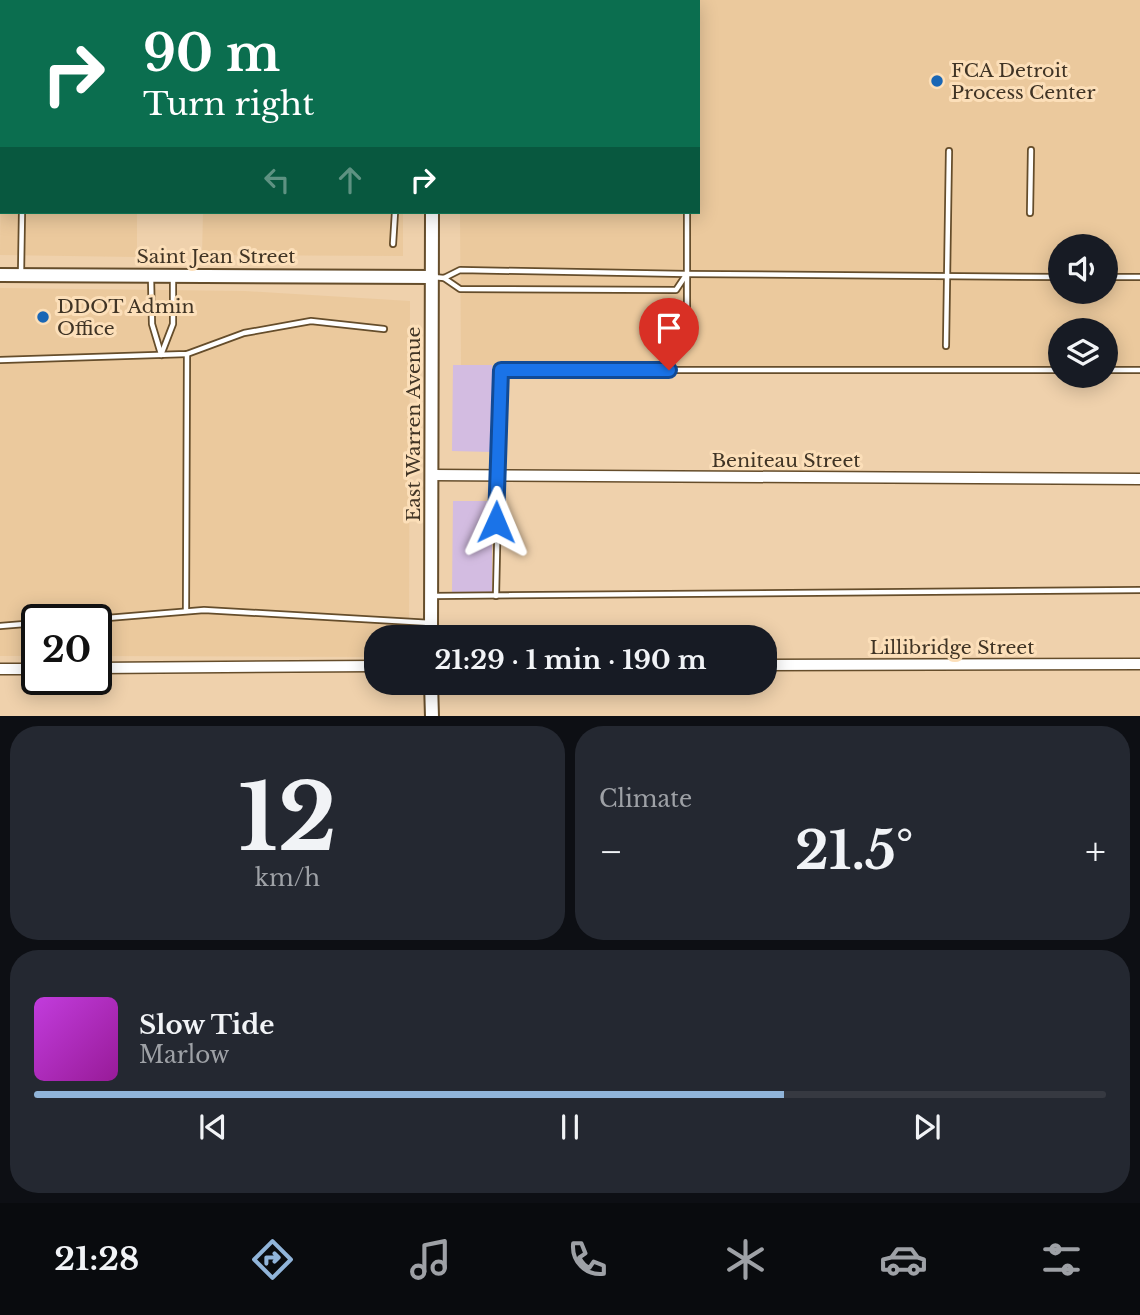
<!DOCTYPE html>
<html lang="en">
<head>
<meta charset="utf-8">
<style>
  :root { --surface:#171b24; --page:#242831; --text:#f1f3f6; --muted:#9ea1a6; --line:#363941; --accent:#90b4d9 }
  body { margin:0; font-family:"Libre Baskerville",serif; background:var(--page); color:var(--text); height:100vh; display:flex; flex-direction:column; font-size:26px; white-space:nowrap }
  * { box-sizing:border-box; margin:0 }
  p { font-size:23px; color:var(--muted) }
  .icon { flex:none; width:38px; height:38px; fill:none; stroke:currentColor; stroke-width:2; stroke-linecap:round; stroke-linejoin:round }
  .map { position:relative; height:716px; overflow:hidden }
  .drawer { display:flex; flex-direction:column; gap:10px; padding:10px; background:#0d0f14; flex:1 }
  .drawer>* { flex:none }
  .guide { position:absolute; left:0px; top:0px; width:700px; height:214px; box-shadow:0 4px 18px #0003; background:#0b6e4f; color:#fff; overflow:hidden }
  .buttons { position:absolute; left:1048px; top:234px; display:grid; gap:14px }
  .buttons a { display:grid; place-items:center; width:70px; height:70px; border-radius:50%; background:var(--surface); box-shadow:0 4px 18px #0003; font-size:35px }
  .speed { position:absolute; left:21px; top:604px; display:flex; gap:14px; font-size:35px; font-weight:700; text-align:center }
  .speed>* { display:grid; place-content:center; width:91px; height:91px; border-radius:50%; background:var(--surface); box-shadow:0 4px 18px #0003; line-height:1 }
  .speed .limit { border:4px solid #111; border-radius:10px; background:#fff; color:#111 }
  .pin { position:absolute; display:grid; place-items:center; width:60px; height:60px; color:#fff; margin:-72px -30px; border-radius:50% 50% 50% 0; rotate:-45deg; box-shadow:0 0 7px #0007 }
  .pin .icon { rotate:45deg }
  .me { position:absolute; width:77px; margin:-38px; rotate:1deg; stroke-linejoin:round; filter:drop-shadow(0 0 5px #0008) }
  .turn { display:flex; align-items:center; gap:24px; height:147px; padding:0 28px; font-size:32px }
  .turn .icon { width:91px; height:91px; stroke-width:2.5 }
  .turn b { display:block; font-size:49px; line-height:60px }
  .lanes { display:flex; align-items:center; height:66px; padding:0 28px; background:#0003; justify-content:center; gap:35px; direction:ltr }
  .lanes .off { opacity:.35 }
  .big { font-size:52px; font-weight:700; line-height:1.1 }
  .drawer .card { flex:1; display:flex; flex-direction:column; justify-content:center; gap:10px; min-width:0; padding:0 24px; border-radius:28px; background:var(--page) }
  .drawer .dial { align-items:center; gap:0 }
  .dial b { font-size:91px; line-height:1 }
  .song { display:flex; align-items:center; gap:21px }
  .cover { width:84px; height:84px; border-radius:10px; background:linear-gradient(135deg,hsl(290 70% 55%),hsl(300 70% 35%)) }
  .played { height:7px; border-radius:4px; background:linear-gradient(90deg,var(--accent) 70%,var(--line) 70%) }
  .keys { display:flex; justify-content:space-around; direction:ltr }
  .heat { display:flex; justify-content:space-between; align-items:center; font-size:38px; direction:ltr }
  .drawer .tiles { flex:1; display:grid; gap:10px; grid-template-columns:1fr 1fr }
  .card:last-child { grid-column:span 2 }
  .trip { position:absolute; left:364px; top:625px; width:413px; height:70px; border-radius:28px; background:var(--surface); box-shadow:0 4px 18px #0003; font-weight:700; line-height:70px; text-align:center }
  .dock { display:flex; height:112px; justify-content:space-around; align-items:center; background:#090b0e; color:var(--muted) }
  .dock .icon { width:49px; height:49px }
  .dock .selected { color:var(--accent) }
  .dock b { font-size:32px; color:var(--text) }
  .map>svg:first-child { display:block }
  .built { fill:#ebc99d; fill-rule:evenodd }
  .green { fill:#d3bce1 }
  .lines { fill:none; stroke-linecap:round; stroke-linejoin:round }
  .lane-casing { stroke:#654d2b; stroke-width:8 }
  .street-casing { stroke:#654d2b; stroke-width:13 }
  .secondary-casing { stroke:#654d2b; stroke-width:16 }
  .lane { stroke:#fff; stroke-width:4.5 }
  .street { stroke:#fff; stroke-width:10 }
  .secondary { stroke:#fff; stroke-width:12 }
  .rail { stroke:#816f58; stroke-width:3.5; stroke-dasharray:3.5 7; stroke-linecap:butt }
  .route-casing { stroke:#114b97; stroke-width:18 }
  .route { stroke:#1a73e8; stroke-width:12 }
  .poi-dot { fill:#1966b5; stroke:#fcdfb9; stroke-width:2.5 }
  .labels { text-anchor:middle; stroke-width:6; stroke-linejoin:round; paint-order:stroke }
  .poi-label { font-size:19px; fill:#403425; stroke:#fcdfb9; text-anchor:start }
  .street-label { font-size:19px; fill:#403425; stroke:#fcdfb9 }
</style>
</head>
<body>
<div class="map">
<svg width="1140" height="717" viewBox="0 0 1140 717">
  <rect width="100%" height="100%" fill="#efd1ac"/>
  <g class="built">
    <path d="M 48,0 L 404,0 L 405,2 L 45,2 Z"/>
    <path d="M 460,0 L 1140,0 L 1140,367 L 1106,367 L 1106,331 L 1060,331 L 1060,367 L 461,365 L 460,212 L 698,212 L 698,2 ZM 1060,247 L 1106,247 L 1106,292 L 1060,292 Z"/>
    <path d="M 2,31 L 2,212 L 137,212 L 137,257 L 0,255 Z"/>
    <path d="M 203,212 L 403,212 L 403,256 L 202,255 Z"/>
    <path d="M 0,288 L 245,291 L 410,301 L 409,637 L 376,637 L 376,657 L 96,656 L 96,620 L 37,620 L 37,656 L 0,656 Z"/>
  </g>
  <g class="green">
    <path d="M 453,365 L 492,365 L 492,452 L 452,451 Z"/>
    <path d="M 453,501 L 492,501 L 492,592 L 452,592 Z"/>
  </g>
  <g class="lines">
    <g class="lane-casing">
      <g id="lane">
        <path d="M 529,0 L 529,2"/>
        <path d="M 592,0 L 592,2"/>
        <path d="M 687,0 L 687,2"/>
        <path d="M 614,2 L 614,0"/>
        <path d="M 1030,213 L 1031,150"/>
        <path d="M 393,244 L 395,212"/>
        <path d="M 21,274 L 22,212"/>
        <path d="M 151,277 L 152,324 L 161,354"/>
        <path d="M 433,277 L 444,278 L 460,270 L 687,274 L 1060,277"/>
        <path d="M 1106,277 L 1140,277"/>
        <path d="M 444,278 L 460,289 L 676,290 L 686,275"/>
        <path d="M 687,346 L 687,212"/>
        <path d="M 946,346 L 949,151"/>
        <path d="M 161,355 L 173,324 L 173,277"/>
        <path d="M 0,360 L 187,354 L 244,333 L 311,321 L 384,329"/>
        <path d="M 1106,370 L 1140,370"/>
        <path d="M 432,596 L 1140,590"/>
        <path d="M 496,596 L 501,370 L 1060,370"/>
        <path d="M 186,611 L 187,354"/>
        <path d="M 83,620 L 204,610 L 431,623"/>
        <path d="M 0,626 L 37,623"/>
      </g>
    </g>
    <g class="street-casing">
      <g id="street">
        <path d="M 432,475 L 1140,479"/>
        <path d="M 765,665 L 1140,664"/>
        <path d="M 96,668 L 376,666"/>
        <path d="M 0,669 L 37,669"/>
      </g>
    </g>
    <g class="secondary-casing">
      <g id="secondary">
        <path d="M 432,2 L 432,0"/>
        <path d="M 0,275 L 432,277"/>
        <path d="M 431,637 L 432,212"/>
        <path d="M 431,682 L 432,717"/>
      </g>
    </g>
    <use href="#lane" class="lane"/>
    <use href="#street" class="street"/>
    <use href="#secondary" class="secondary"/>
    <g class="rail">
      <path d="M 22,2 L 24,0"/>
      <path d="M 0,17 L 2,16"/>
    </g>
  </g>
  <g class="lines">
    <g class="route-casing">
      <path id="route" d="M 496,522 L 501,370 L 669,370"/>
    </g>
    <use href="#route" class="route"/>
  </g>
  <g class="poi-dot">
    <circle cx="937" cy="81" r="7"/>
    <circle cx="43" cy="317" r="7"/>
  </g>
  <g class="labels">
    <g class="poi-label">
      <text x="951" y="77">FCA Detroit<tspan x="951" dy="22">Process Center</tspan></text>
      <text x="57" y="313">DDOT Admin<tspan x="57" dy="22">Office</tspan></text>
    </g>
    <g class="street-label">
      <text x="216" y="263">Saint Jean Street</text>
      <text transform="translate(413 424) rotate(-90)" y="7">East Warren Avenue</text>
      <text x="786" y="467">Beniteau Street</text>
      <text x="952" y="654">Lillibridge Street</text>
    </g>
  </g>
</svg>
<div class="buttons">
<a><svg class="icon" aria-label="sound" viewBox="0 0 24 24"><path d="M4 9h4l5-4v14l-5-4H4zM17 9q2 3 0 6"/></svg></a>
<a><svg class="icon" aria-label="layers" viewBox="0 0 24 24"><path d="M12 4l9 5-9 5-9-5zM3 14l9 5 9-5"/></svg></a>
</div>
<div class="speed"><div class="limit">20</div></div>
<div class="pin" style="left:669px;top:370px;background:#d93025"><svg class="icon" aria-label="arrive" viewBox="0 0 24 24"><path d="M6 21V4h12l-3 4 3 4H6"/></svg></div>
<svg class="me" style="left:496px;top:522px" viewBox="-20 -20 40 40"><path d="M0-17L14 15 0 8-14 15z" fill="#1a73e8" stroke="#fff" stroke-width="4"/></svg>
<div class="trip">21:29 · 1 min · 190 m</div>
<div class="guide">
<div class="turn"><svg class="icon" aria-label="right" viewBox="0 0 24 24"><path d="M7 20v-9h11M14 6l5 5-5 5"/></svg><div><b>90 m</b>Turn right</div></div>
<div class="lanes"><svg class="icon off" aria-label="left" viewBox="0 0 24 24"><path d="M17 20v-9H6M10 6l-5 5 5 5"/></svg><svg class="icon off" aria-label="ahead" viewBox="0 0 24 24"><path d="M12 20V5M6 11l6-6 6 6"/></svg><svg class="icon" aria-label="right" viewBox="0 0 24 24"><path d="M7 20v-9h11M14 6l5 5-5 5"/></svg></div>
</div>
</div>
<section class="drawer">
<div class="tiles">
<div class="card dial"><b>12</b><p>km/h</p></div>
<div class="card"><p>Climate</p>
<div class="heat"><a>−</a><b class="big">21.5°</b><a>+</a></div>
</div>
<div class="card">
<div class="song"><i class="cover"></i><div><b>Slow Tide</b><p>Marlow</p></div></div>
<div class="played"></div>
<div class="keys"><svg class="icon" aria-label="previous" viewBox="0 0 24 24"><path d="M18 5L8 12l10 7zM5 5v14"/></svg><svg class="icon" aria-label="pause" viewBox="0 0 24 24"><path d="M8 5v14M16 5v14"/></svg><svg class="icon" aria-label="next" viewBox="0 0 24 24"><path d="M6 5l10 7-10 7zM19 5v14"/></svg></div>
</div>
</div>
</section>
<nav class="dock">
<b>21:28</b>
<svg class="icon selected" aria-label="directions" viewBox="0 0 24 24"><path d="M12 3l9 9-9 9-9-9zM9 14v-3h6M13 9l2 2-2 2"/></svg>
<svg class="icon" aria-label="music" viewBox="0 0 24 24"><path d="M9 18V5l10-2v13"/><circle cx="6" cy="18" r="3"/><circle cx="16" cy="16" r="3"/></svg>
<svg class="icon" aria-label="phone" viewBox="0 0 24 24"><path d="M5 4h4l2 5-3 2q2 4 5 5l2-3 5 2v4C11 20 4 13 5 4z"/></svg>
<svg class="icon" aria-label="climate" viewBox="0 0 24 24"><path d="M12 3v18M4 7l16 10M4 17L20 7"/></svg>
<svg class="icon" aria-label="car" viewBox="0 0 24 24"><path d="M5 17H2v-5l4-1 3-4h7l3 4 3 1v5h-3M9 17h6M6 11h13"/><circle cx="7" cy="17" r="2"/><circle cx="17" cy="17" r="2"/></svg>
<svg class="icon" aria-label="filters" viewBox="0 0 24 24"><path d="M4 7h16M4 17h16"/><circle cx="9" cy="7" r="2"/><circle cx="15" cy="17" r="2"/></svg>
</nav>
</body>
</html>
